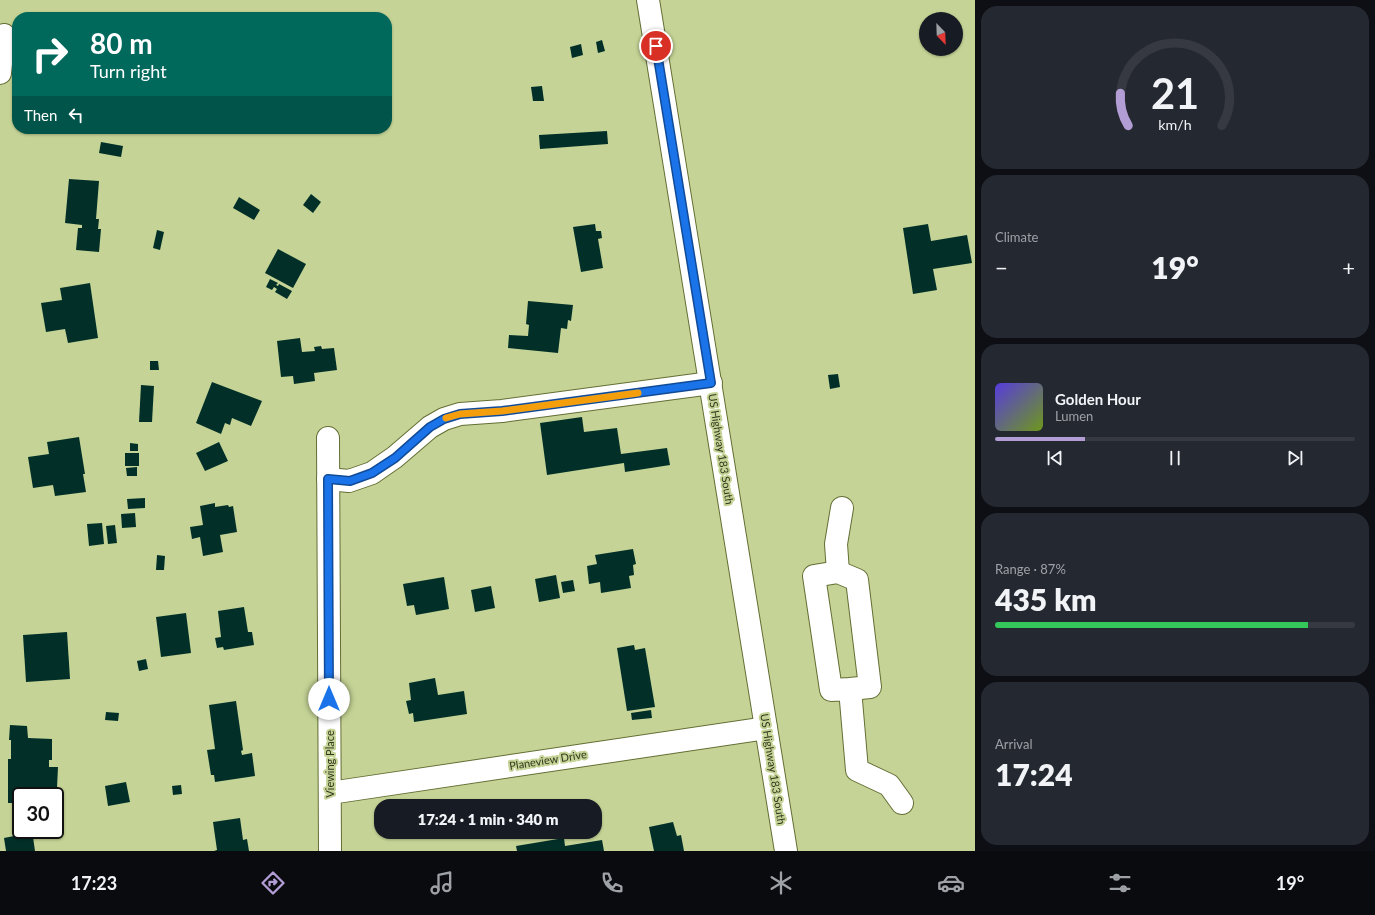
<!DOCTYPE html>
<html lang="en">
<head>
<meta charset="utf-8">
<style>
  :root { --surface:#171b24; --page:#242831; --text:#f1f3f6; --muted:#9ea1a6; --line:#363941; --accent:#b29dd4 }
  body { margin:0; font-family:Lato,sans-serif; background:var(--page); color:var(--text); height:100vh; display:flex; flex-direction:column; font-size:15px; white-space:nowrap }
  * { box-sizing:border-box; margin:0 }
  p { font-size:13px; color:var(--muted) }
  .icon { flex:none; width:22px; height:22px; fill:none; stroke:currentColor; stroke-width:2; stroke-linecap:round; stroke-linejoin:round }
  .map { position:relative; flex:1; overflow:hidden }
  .drawer { display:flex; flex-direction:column; gap:6px; padding:6px; background:#0d0f14; width:400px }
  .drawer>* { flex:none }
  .guide { position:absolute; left:12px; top:12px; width:380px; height:122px; border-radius:16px; box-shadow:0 1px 3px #0004; background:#00695c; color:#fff; overflow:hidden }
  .needle { width:26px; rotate:157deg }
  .controls { position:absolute; left:919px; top:12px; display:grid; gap:8px }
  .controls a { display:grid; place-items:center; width:44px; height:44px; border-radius:50%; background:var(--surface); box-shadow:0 1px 3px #0004; font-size:20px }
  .speed { position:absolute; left:12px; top:787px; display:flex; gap:8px; font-size:20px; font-weight:700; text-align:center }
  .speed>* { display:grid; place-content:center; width:52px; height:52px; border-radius:50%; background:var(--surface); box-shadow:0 1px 3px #0004; line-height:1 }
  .speed .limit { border:2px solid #111; border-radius:6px; background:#fff; color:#111 }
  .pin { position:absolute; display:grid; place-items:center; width:34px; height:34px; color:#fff; margin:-17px; border:2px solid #fff; border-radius:50%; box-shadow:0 1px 4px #0007 }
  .me { position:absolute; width:44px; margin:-22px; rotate:0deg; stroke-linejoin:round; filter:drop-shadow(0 0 3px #0008) }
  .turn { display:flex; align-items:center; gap:14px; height:84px; padding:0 12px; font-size:18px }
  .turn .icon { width:52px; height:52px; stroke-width:2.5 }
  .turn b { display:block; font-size:28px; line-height:34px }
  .then { display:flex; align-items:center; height:38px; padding:0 12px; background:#0003; gap:8px; font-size:15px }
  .big { font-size:30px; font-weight:800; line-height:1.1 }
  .drawer .tile { flex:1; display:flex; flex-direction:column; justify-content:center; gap:6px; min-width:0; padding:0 14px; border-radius:16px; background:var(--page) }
  .drawer .dial { align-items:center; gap:0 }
  .dial svg { height:104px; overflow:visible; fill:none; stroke:var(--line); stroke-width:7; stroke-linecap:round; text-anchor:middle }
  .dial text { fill:var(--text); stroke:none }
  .song { display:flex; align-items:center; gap:12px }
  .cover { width:48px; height:48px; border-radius:6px; background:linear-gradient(135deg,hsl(250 70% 55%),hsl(80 70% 35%)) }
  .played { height:4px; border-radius:2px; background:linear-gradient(90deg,var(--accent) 25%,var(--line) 25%) }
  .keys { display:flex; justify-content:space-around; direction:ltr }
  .heat { display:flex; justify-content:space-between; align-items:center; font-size:22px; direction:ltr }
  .charge { height:6px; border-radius:3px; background:linear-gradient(90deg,#34c759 87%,var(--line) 0) }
  .trip { position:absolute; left:374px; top:799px; width:228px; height:40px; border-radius:16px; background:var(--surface); box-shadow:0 1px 3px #0004; font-weight:800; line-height:40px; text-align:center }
  .dock { display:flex; height:64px; justify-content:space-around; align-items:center; background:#090b0e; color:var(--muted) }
  .dock .icon { width:28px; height:28px }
  .dock .selected { color:var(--accent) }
  .dock b { font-size:18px; color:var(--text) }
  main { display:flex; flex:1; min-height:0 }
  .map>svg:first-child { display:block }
  .building { fill:#023028 }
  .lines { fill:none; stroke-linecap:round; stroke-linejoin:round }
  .minor-casing { stroke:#636e34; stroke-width:24 }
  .highway-casing { stroke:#636e34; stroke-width:24 }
  .minor { stroke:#fff; stroke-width:22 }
  .highway { stroke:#fff; stroke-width:22 }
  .route-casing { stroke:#114b97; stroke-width:10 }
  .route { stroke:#1a73e8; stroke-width:7 }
  .slow { stroke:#f59e0b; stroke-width:7 }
  .labels { text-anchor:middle; stroke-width:4; stroke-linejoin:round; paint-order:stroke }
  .street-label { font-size:11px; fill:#31361d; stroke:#c5d496 }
</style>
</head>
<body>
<main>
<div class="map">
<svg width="975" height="851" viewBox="0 0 975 851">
  <rect width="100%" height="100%" fill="#c5d496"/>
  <g class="building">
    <path d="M 602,40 L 605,51 L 598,53 L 596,42 Z"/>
    <path d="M 581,44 L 583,55 L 572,58 L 570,47 Z"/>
    <path d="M 542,86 L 544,101 L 533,101 L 531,87 Z"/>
    <path d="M 607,131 L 608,144 L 540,149 L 539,135 Z"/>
    <path d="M 101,142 L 123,146 L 121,157 L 99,153 Z"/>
    <path d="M 69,179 L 99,181 L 96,219 L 99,219 L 98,229 L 101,229 L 99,252 L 76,250 L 78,228 L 82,228 L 82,225 L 65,223 Z"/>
    <path d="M 311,194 L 321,202 L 313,213 L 303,205 Z"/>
    <path d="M 239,197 L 260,210 L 254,220 L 233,208 Z"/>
    <path d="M 595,224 L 596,231 L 601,231 L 602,238 L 598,239 L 603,268 L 581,272 L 573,227 Z"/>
    <path d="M 928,224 L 931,241 L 967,235 L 972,263 L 933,269 L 937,290 L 913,294 L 903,228 Z"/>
    <path d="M 157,230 L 164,232 L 160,250 L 153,248 Z"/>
    <path d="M 278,249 L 306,264 L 293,288 L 265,273 Z"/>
    <path d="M 270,279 L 278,283 L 276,285 L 278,286 L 279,284 L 292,291 L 287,299 L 275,292 L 277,289 L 274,287 L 272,290 L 266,287 Z"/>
    <path d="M 90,283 L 98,338 L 68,343 L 65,329 L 46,332 L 41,303 L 62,300 L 60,288 Z"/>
    <path d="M 528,301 L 573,305 L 571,321 L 568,320 L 567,329 L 561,328 L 558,353 L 508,348 L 509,335 L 528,336 L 529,325 L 526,324 Z"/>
    <path d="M 300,338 L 302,352 L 315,351 L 314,347 L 321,346 L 322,349 L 334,348 L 337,370 L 314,373 L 315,381 L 294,384 L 293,376 L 281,377 L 277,341 Z"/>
    <path d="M 150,361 L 158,361 L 159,370 L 150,370 Z"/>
    <path d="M 838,374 L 840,387 L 830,389 L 828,375 Z"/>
    <path d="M 212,382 L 262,401 L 251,426 L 232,418 L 230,425 L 225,423 L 221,434 L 196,423 Z"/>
    <path d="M 141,385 L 154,386 L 152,422 L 139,422 Z"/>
    <path d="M 582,417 L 584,432 L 617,428 L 621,454 L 667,448 L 670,465 L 625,472 L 624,463 L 547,475 L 540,423 Z"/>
    <path d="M 79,437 L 85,474 L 83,474 L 86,492 L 55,496 L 53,485 L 33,488 L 28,457 L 49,454 L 47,442 Z"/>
    <path d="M 219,442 L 228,461 L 205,471 L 196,453 Z"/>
    <path d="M 130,443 L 138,444 L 138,451 L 130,451 Z"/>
    <rect x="125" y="453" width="14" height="13"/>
    <path d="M 137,467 L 137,476 L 127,476 L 126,468 Z"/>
    <path d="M 145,498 L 145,508 L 128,509 L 127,499 Z"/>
    <path d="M 215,503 L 215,507 L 228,505 L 229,507 L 233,506 L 237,532 L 220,535 L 223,552 L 203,556 L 200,537 L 192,539 L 190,527 L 203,525 L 200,506 Z"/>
    <path d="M 135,513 L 136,527 L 122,528 L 121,514 Z"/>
    <path d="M 102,523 L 104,544 L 89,546 L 87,524 Z"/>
    <path d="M 115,525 L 117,543 L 108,544 L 106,526 Z"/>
    <path d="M 633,549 L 636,564 L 633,565 L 634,575 L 629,576 L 631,588 L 601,593 L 600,582 L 589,584 L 587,566 L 597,564 L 595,555 Z"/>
    <path d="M 157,555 L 165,556 L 164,570 L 156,570 Z"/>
    <path d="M 556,575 L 560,598 L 539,602 L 535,579 Z"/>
    <path d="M 444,577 L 449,609 L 416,615 L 414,605 L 407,606 L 403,584 Z"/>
    <path d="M 573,580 L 575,591 L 563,593 L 561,582 Z"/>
    <path d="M 491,586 L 495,608 L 475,612 L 471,590 Z"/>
    <path d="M 244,607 L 248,632 L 252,632 L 254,645 L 224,650 L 223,647 L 217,648 L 215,638 L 221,637 L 218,611 Z"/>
    <path d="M 186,613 L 191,653 L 161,657 L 156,617 Z"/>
    <path d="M 67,632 L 70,679 L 26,682 L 23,635 Z"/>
    <path d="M 634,645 L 635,650 L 645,648 L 655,707 L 627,711 L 617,648 Z"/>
    <path d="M 146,659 L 148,669 L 139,671 L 137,661 Z"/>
    <path d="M 435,678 L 438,695 L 464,691 L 467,714 L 414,722 L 413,713 L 409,714 L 406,701 L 411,700 L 409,683 Z"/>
    <path d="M 236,701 L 243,750 L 241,751 L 242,755 L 252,753 L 255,776 L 215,782 L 214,775 L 211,775 L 207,750 L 215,749 L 209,705 Z"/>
    <path d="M 651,710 L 652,718 L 632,720 L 631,713 Z"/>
    <path d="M 106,712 L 119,713 L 118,721 L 105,720 Z"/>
    <path d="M 10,725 L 27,726 L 28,738 L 52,739 L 52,760 L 49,760 L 49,767 L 58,767 L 57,788 L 44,788 L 44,795 L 21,796 L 21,803 L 8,803 L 8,759 L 11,759 L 11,740 L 9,740 Z"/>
    <path d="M 126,782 L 130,802 L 108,806 L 105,786 Z"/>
    <path d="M 181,785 L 182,794 L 173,795 L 172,786 Z"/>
    <path d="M 240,818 L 243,840 L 247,839 L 249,851 L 214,851 L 217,850 L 213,822 Z"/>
    <path d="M 673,822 L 677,836 L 681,835 L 684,851 L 654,851 L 649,827 Z"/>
    <path d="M 30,830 L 32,830 L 35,851 L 6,851 L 4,838 L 14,836 L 13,833 Z"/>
    <path d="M 564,838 L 565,846 L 602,840 L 604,851 L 517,851 L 516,846 Z"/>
  </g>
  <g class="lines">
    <g class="minor-casing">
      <g id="minor">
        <path d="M 0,73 L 4,35"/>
        <path d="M 328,438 L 330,851"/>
        <path d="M 328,479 L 349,481 L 372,473 L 395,457 L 430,427 L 444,419 L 460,414 L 502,411 L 711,383"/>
        <path d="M 838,572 L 836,544 L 842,508"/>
        <path d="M 850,689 L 870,687 L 857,580 L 838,572 L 814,576 L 831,690 L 850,689 L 857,770 L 889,785 L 902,803"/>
        <path d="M 330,793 L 766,728"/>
      </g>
    </g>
    <g class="highway-casing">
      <path id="highway" d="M 648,0 L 786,851"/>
    </g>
    <use href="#minor" class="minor"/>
    <use href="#highway" class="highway"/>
  </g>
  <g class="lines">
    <g class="route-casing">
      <path id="route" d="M 329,699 L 328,479 L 350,481 L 372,473 L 395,458 L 430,427 L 444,419 L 460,414 L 502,411 L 711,383 L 656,46"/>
    </g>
    <use href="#route" class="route"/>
    <path class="slow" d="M 446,418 L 460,414 L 502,411 L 638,393"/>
  </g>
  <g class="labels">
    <g class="street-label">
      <text transform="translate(721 449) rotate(81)" y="4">US Highway 183 South</text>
      <text transform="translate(548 760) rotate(-9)" y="4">Planeview Drive</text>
      <text transform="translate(330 764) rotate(-90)" y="4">Viewing Place</text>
      <text transform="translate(773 769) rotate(81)" y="4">US Highway 183 South</text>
    </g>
  </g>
</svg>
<div class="controls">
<a><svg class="needle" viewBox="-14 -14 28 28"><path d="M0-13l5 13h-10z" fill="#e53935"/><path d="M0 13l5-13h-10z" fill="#9ea1a6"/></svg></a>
</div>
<div class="speed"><div class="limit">30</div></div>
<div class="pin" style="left:656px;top:46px;background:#d93025"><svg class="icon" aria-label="arrive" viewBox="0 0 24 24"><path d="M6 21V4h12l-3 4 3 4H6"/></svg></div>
<svg class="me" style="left:329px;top:699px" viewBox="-20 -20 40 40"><circle r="19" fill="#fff"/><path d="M0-13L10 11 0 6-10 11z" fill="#1a73e8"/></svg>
<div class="trip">17:24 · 1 min · 340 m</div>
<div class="guide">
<div class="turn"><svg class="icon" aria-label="right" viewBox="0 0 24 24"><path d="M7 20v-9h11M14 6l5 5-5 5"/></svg><div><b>80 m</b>Turn right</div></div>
<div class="then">Then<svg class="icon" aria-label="left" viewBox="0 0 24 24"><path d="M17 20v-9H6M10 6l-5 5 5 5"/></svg></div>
</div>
</div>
<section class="drawer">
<div class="tile dial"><svg viewBox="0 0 100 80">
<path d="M14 69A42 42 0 1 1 86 69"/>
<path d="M14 69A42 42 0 0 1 8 44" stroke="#b29dd4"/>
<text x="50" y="56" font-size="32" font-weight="700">21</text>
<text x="50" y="72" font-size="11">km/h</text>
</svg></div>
<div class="tile"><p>Climate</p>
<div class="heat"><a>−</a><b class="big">19°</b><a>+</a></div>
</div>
<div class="tile">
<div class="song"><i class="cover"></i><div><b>Golden Hour</b><p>Lumen</p></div></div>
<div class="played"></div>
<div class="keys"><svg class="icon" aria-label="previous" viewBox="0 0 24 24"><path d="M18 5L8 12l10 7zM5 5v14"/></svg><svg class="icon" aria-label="pause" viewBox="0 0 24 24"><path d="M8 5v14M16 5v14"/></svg><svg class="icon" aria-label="next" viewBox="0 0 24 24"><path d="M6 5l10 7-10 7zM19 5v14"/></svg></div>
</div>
<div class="tile"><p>Range · 87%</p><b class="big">435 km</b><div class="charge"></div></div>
<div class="tile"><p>Arrival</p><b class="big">17:24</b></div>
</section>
</main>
<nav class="dock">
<b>17:23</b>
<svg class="icon selected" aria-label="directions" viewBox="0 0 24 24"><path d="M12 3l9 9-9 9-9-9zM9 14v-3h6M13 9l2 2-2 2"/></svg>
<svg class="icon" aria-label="music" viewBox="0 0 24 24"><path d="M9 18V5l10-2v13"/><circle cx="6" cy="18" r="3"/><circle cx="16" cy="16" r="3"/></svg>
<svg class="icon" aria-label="phone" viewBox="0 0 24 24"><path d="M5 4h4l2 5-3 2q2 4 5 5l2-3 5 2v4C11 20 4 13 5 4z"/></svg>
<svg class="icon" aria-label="climate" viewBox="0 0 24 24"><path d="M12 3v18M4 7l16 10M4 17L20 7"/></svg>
<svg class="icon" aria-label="car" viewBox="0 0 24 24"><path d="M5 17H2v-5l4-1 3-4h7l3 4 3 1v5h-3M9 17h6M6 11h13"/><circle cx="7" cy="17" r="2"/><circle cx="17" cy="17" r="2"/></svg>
<svg class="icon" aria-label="filters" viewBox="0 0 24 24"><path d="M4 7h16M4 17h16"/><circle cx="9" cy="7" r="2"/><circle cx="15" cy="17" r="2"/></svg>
<b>19°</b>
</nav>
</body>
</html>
